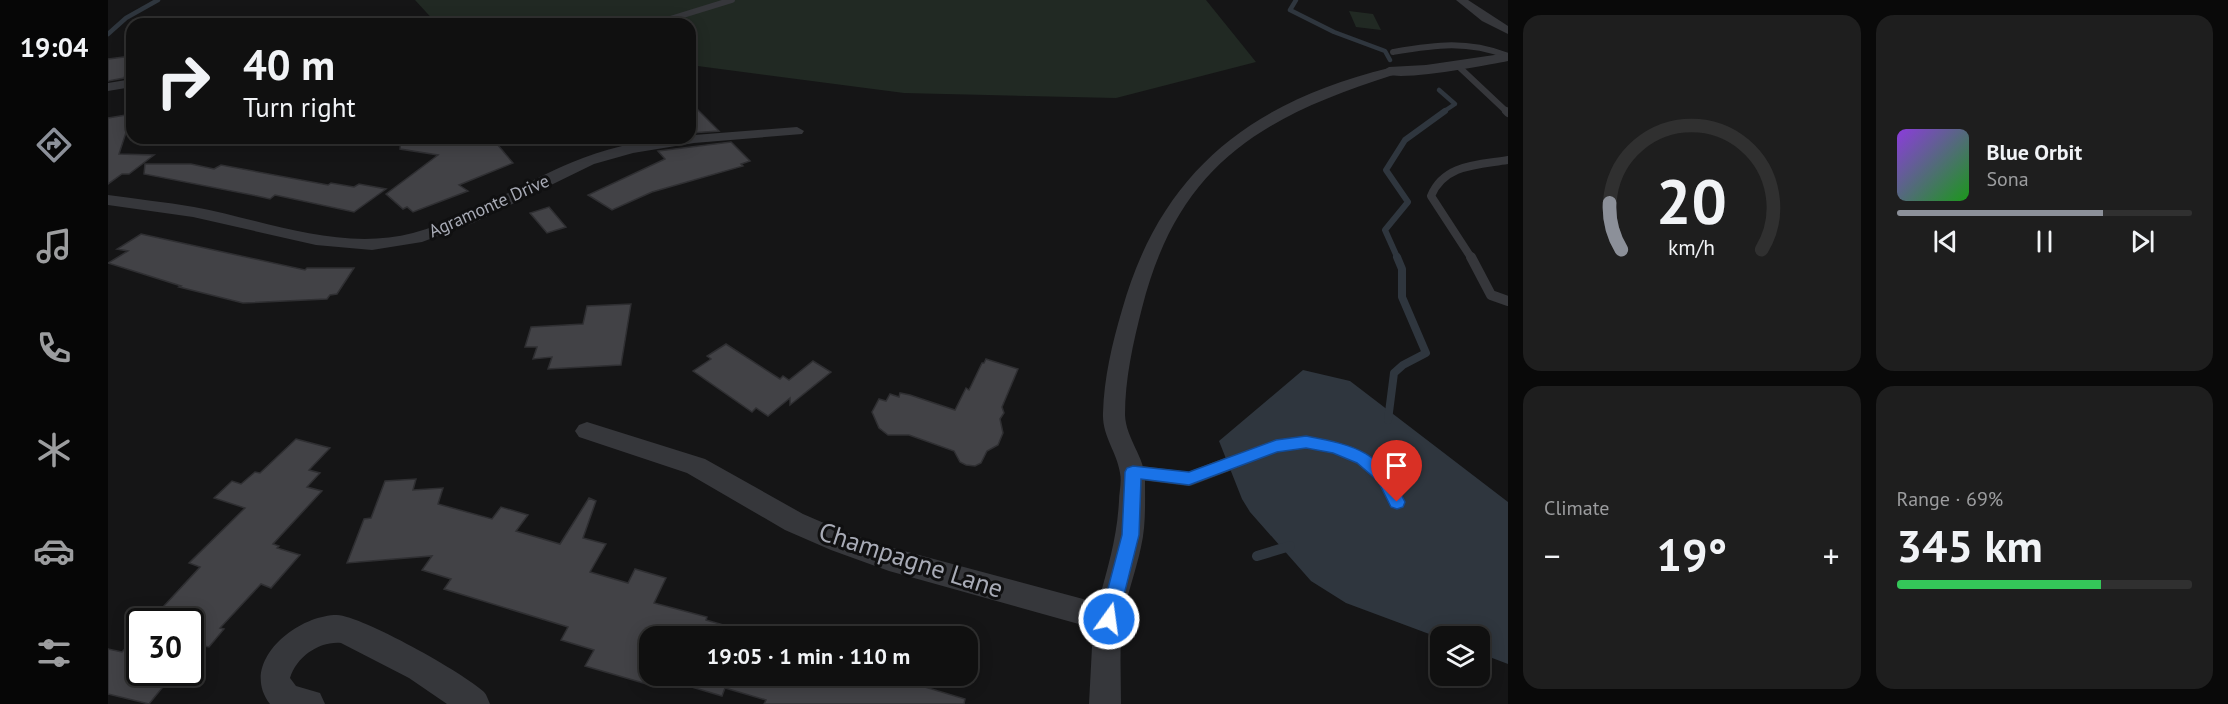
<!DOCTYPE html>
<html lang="en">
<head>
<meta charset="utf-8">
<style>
  :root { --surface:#101010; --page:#1e1e1e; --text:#f1f3f6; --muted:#9c9d9f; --line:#303030; --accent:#8c9099 }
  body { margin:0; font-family:"PT Sans",sans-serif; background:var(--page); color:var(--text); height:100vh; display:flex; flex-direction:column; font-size:22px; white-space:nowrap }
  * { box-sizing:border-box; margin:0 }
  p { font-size:20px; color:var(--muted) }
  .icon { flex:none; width:33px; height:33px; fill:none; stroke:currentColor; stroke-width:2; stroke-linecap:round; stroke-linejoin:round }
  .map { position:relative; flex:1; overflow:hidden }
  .drawer { display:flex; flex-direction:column; gap:15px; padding:15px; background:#090909; width:720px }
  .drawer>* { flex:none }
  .hud { position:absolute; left:18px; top:18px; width:570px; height:126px; border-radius:18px; box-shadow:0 3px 15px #0003,0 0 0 2px var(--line); background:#101010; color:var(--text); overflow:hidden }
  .fabs { position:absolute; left:1322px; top:626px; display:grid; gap:12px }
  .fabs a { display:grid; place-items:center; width:60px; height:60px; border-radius:12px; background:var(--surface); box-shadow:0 3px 15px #0003,0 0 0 2px var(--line); font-size:30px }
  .speed { position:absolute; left:18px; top:608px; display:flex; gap:12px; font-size:30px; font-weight:700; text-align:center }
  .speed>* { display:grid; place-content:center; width:78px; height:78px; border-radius:50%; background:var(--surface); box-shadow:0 3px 15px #0003,0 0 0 2px var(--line); line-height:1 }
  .speed .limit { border:3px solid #111; border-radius:9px; background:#fff; color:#111 }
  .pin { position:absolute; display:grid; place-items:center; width:51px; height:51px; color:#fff; margin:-62px -26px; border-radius:50% 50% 50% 0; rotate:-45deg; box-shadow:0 0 6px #0007 }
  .pin .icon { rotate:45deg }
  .me { position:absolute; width:66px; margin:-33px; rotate:14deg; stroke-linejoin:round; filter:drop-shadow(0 0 4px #0008) }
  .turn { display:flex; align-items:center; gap:21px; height:126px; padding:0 18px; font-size:27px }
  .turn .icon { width:78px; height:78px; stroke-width:2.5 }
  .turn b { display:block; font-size:42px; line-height:51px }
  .big { font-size:45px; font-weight:700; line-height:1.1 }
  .drawer .tile { flex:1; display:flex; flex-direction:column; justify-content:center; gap:9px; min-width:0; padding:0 21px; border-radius:18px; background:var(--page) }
  .drawer .dial { align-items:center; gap:0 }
  .dial svg { height:156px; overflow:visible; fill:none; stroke:var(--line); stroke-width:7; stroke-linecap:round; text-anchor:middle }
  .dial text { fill:var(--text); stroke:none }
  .song { display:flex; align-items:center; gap:18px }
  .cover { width:72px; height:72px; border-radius:9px; background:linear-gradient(135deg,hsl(270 70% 55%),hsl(120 70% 35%)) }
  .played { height:6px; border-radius:3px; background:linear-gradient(90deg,var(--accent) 70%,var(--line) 70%) }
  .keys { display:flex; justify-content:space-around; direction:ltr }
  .heat { display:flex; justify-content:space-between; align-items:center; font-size:33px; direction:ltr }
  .charge { height:9px; border-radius:4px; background:linear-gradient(90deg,#34c759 69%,var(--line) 0) }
  .drawer .tiles { flex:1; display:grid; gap:15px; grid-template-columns:repeat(2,1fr) }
  .trip { position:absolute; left:531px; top:626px; width:339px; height:60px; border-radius:18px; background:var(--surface); box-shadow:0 3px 15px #0003,0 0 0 2px var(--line); font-weight:700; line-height:60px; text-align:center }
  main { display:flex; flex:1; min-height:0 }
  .tabs { display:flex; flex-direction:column; width:108px; justify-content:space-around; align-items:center; background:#060606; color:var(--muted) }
  .tabs .icon { width:42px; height:42px }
  .tabs .selected { color:var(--accent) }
  .tabs b { font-size:27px; color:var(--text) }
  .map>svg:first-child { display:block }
  .green { fill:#212923 }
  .water { fill:#2f363e }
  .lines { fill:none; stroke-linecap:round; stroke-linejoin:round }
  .stream-far3 { stroke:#2f363e; stroke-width:4.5 }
  .stream-far2 { stroke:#2f363e; stroke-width:6 }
  .stream-far1 { stroke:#2f363e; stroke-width:8 }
  .stream { stroke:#2f363e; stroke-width:10 }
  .building { fill:#424246; stroke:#2f2f32; stroke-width:1.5 }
  .service-far3 { stroke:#36373b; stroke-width:6 }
  .service-far2 { stroke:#36373b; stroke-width:8 }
  .service-far1 { stroke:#36373b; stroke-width:10 }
  .service { stroke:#36373b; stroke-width:14 }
  .minor { fill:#36373b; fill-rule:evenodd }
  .tertiary { fill:#36373b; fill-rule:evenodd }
  .route { fill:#1a73e8; stroke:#114b97; stroke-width:1.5 }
  .labels { text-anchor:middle; stroke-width:6; stroke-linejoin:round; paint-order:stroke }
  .far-street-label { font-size:18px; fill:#a8abb6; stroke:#101011 }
  .near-street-label { font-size:26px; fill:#a8abb6; stroke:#101011 }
</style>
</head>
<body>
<main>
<nav class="tabs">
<b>19:04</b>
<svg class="icon selected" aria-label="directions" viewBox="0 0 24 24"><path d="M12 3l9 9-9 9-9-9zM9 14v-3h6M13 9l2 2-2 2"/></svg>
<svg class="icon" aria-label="music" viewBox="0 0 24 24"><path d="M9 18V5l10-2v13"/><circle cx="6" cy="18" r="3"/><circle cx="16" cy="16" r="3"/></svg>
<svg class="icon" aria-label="phone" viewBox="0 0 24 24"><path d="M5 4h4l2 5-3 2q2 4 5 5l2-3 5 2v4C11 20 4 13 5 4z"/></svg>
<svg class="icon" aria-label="climate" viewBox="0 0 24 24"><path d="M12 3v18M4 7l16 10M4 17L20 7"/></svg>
<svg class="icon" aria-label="car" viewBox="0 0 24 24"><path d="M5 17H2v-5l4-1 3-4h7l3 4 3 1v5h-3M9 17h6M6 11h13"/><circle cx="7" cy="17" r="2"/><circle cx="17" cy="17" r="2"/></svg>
<svg class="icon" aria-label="filters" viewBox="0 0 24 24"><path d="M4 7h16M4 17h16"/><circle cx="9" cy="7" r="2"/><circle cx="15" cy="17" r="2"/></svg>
</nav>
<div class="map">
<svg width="1400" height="704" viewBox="0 0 1400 704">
  <rect width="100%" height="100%" fill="#151516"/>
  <g class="green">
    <path d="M 307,0 L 1098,0 L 1148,62 L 1008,98 L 796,93 L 582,65 L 582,24 L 441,24 L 436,20 L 411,24 L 329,24 Z"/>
    <path d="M 1241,11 L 1265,14 L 1273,30 L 1248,27 Z"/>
  </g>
  <path class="water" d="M 1195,370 L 1242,381 L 1400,502 L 1400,664 L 1371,653 L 1371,636 L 1332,636 L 1332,638 L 1238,603 L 1203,581 L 1142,512 L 1134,499 L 1111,441 Z"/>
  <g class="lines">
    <g class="stream-far3">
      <path d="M 1188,0 L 1182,10 L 1226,32 L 1277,51 L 1282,60"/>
      <path d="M 0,34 L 18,18 L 50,0"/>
      <path d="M 1331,90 L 1347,104 L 1335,112"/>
    </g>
    <path class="stream-far2" d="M 1290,259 L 1277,230 L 1300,202 L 1278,170 L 1297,140 L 1337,111"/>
    <path class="stream-far1" d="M 1280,420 L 1286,373 L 1295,365 L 1318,353 L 1294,297 L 1294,269 L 1289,257"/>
    <path class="stream" d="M 1149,556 L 1182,546"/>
  </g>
  <g class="building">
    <path d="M 24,56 L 16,78 L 0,81 L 0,59 Z"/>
    <path d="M 582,102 L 611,131 L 582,133 Z"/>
    <path d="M 24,114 L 11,154 L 46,155 L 21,174 L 14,174 L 0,184 L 0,118 Z"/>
    <path d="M 293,138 L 384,138 L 405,163 L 351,185 L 360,191 L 305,212 L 299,207 L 295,209 L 278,194 L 330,155 L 292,149 Z"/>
    <path d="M 623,142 L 642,161 L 633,164 L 635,166 L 544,192 L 504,210 L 480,195 L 557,159 L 550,151 Z"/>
    <path d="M 37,164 L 83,164 L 106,169 L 113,165 L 220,185 L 223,183 L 246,187 L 251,184 L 278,189 L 246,212 L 167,195 L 162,199 L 149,196 L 36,174 Z"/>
    <path d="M 441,207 L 458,227 L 439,233 L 422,213 Z"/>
    <path d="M 33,234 L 197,270 L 199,268 L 246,268 L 229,294 L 222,295 L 219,299 L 135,303 L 71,287 L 73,286 L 0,263 L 20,251 L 9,249 Z"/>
    <path d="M 523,304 L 513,365 L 440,369 L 444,357 L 425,359 L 429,347 L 417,347 L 423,327 L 475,324 L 479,306 Z"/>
    <path d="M 618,344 L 672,379 L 675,376 L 681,380 L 705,361 L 723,372 L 682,405 L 682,398 L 660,416 L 648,408 L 644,412 L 585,371 L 603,359 L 599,356 Z"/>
    <path d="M 878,359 L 910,369 L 894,407 L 896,413 L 892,419 L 895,433 L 890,445 L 879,451 L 873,463 L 867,466 L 858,465 L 852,462 L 846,451 L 801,435 L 780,435 L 771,428 L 764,412 L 771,399 L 778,401 L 782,394 L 791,397 L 792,393 L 802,395 L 847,410 L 858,388 L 861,390 L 874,363 L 876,363 Z"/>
    <path d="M 188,439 L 222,448 L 201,470 L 212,473 L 199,487 L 214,491 L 165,544 L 171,546 L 169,548 L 192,555 L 163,588 L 153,584 L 112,628 L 116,629 L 101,647 L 82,643 L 82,621 L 42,621 L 92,567 L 81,563 L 137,508 L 106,498 L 124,481 L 133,484 L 147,472 L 152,473 Z"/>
    <path d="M 308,479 L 305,490 L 335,488 L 330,504 L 384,519 L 393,507 L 420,515 L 408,531 L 452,544 L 481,498 L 488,501 L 475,538 L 498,544 L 482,572 L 520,583 L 527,569 L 558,578 L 546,603 L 599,617 L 598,620 L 633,630 L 632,636 L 542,636 L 542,685 L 477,666 L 486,650 L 453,640 L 460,627 L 336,589 L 343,579 L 314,570 L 324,556 L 239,563 L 256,519 L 263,518 L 277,481 Z"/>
    <path d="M 32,633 L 32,672 L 67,672 L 41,704 L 0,694 L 0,649 L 14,652 Z"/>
    <path d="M 560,675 L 777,675 L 857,699 L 856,704 L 656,704 L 658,700 L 617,688 L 614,696 L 560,680 Z"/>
  </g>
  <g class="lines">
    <g class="service-far3">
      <path d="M 546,24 L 624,0"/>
      <path d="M 1285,52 C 1328,45 1358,40 1400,56"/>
      <path d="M 1349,65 L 1399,112"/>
    </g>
    <g class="service-far2">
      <path d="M 1398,111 L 1400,113"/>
      <path d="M 1364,259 L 1323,196 C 1336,164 1370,165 1400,160"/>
    </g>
    <g class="service-far1">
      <path d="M 1363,257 L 1383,295 L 1400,301"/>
      <path d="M 1153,452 C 1182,441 1208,441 1237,452"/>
    </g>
    <g class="service">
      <path d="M 1233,450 C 1265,461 1273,473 1289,502"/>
      <path d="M 1025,472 L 1081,479 L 1157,450"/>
    </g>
    <g class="minor">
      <path d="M 1348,0 L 1360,0 L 1400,26 L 1400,34 L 1374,21 Z"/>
      <path d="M 1281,68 L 1285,69 L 1287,72 L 1285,75 C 1153,117 1070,165 1034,308 C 1025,343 1017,379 1017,415 C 1018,439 1037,457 1037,480 C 1037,502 1038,526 1033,547 C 1028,571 1019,594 1015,618 C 1011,646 1013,675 1013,704 L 981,704 L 985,628 L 781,571 L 723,550 L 677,530 L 579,473 L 471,437 L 467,431 L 471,425 L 479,422 L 597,459 L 695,514 L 739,533 L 781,547 L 990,603 C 1000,567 1009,538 1011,501 C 1011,492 1014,482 1012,473 C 1009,452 994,436 995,413 C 996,378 1004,344 1014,310 C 1053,171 1143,102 1281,68 Z"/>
      <path d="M 24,79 L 24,87 L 0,91 L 0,83 Z"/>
      <path d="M 689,127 L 696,131 L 694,134 L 586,143 L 525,153 L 486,164 L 365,223 L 314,242 L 264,250 L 208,245 L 85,217 L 0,205 L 0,195 C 28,199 57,202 86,207 C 156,220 232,252 305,233 C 365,217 417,180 475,158 C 508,145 547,138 582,138 L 582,135 L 586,135 Z"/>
      <path d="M 229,615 C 254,616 356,673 376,692 C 379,695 380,700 382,704 L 339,704 L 301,678 L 233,643 C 212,641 189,656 182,678 L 188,686 L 212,693 L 217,704 L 162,704 C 130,663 188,615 229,615 Z"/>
    </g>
    <path class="tertiary" d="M 1400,53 L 1400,61 C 1380,65 1284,84 1273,72 L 1281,67 L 1318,65 Z"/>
  </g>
  <path class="route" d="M 1198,436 C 1250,446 1272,451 1297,502 L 1295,507 L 1289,509 L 1283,507 L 1270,481 L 1249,463 L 1225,453 L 1198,448 L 1169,452 L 1081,485 L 1033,479 L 1031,535 L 1010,619 L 1008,625 L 1001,628 L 994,625 L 992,619 L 1014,535 L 1017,472 L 1019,468 L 1025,466 L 1081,472 L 1168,440 Z"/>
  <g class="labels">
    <g class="far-street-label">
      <text transform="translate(381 206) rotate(-24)" y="6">Agramonte Drive</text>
    </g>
    <g class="near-street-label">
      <text transform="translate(803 560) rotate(18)" y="9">Champagne Lane</text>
    </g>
  </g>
</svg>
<div class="fabs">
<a><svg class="icon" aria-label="layers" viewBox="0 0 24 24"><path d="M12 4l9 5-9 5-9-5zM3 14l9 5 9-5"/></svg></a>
</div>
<div class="speed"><div class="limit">30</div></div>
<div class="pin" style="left:1289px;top:502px;background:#d93025"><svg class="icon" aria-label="arrive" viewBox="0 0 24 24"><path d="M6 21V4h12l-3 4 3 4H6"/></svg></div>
<svg class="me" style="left:1001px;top:619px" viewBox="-20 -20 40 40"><circle r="17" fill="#1a73e8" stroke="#fff" stroke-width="3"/><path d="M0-11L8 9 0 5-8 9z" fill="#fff"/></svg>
<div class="trip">19:05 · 1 min · 110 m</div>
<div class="hud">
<div class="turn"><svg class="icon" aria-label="right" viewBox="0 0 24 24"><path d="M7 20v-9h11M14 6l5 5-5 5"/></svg><div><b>40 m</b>Turn right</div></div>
</div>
</div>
<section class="drawer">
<div class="tiles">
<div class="tile dial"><svg viewBox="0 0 100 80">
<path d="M14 69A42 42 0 1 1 86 69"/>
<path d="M14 69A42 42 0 0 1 8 45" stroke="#8c9099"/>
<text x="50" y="56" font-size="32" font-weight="700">20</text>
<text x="50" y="72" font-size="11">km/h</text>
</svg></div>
<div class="tile">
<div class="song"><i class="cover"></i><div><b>Blue Orbit</b><p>Sona</p></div></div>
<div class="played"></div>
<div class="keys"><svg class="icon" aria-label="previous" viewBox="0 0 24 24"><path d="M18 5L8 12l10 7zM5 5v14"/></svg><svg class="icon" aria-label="pause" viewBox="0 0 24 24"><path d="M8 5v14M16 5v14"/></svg><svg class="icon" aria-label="next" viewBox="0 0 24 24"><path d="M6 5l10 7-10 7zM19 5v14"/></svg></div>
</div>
<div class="tile"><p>Climate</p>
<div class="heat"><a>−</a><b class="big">19°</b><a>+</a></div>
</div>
<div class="tile"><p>Range · 69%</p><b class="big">345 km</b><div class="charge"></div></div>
</div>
</section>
</main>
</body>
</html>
